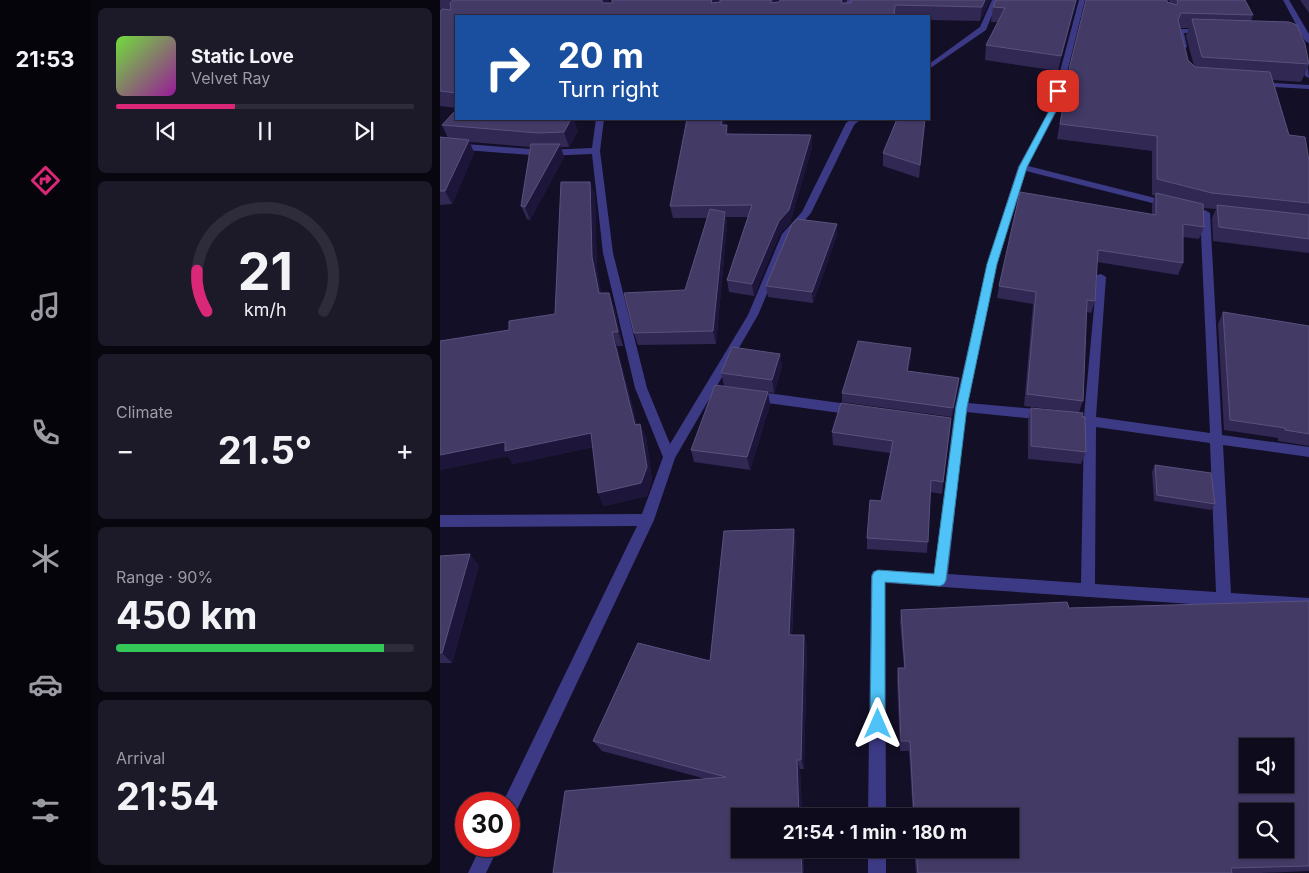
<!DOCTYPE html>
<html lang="en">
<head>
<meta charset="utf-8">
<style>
  :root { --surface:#0e0b1c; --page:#1c1929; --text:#f1f3f6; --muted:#9b9ba3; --line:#2e2b3b; --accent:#db2777 }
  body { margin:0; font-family:Inter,sans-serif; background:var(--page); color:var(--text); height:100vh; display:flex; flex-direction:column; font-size:19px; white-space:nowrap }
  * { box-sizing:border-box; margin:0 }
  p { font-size:16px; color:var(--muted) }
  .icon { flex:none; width:28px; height:28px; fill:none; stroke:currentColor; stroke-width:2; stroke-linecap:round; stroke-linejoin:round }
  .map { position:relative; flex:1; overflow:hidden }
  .side { display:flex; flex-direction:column; gap:8px; padding:8px; background:#08060f; width:350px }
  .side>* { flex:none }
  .banner { position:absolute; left:15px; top:15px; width:475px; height:105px; border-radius:0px; box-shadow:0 1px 4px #0004,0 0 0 1px var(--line); background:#1a4fa0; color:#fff; overflow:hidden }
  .tools { position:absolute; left:799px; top:738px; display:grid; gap:10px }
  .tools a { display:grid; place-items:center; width:55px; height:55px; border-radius:0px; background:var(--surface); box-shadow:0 1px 4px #0004,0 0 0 1px var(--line); font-size:25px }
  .speed { position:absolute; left:15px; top:792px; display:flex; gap:10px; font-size:25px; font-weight:700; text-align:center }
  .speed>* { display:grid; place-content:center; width:65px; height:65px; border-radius:50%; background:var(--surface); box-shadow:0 1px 4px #0004,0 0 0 1px var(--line); line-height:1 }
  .speed .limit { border:8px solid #d22; background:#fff; color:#111 }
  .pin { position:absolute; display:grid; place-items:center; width:42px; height:42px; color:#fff; margin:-21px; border-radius:10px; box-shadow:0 2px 8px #0006 }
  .me { position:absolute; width:55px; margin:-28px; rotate:0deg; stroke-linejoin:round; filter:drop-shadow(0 0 4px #0008) }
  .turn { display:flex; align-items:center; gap:18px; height:105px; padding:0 20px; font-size:22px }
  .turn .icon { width:65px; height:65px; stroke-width:2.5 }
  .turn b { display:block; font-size:35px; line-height:42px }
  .big { font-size:38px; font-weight:700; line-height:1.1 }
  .side .tile { flex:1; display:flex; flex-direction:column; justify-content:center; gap:8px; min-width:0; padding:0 18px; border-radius:8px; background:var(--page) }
  .side .dial { align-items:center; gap:0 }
  .dial svg { height:130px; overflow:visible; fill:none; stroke:var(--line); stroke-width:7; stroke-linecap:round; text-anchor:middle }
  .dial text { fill:var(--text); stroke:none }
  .song { display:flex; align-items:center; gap:15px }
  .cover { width:60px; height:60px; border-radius:8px; background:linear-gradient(135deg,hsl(100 70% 55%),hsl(300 70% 35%)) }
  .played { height:5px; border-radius:2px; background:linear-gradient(90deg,var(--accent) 40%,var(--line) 40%) }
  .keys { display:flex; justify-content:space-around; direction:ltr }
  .heat { display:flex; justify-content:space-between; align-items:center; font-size:28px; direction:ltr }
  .charge { height:8px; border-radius:4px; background:linear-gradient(90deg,#34c759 90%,var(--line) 0) }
  .trip { position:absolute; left:291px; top:808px; width:288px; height:50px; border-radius:0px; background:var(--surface); box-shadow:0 1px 4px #0004,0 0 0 1px var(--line); font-weight:700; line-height:50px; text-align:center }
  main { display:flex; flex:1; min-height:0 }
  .dock { display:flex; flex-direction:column; width:90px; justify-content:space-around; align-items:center; background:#06040b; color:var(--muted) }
  .dock .icon { width:35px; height:35px }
  .dock .current { color:var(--accent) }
  .dock b { font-size:22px; color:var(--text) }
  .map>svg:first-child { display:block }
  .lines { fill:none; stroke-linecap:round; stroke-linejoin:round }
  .minor { fill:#3d3a85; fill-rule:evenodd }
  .wall { fill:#312854; fill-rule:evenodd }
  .shaded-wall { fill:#1d163a }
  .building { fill:#433a66; stroke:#5a527e; fill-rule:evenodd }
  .route { fill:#4fc3f7; stroke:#337fa1 }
</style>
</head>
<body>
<main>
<nav class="dock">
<b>21:53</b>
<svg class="icon current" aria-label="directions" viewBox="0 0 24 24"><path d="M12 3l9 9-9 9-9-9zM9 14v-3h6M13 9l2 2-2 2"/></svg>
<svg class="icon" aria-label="music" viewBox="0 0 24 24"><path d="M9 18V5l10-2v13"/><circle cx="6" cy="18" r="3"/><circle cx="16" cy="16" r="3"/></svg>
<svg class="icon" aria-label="phone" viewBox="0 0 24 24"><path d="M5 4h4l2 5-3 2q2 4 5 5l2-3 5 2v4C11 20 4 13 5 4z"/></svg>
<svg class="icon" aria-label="climate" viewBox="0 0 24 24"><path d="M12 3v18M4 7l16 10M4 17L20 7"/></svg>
<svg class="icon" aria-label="car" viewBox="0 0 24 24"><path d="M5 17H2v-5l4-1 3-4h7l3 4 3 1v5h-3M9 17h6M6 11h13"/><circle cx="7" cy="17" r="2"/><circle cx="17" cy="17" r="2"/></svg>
<svg class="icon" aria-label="filters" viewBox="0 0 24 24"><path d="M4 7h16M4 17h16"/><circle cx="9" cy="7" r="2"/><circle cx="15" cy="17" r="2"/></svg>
</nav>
<section class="side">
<div class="tile">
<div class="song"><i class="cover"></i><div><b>Static Love</b><p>Velvet Ray</p></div></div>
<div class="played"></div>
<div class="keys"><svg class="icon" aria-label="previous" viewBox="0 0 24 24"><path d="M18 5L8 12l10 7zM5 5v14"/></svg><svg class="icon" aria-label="pause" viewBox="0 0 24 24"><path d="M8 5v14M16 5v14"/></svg><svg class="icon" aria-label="next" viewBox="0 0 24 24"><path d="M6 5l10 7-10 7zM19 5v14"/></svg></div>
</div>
<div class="tile dial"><svg viewBox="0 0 100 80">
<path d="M14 69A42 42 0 1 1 86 69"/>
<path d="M14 69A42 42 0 0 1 8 44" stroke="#db2777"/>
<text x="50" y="56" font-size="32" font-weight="700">21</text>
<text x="50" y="72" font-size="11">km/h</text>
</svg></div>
<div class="tile"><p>Climate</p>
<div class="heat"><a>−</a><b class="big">21.5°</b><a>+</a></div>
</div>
<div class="tile"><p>Range · 90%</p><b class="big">450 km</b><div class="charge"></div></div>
<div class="tile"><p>Arrival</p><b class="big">21:54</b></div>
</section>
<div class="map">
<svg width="869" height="873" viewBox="0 0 869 873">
  <rect width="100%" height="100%" fill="#130f26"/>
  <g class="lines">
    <g class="minor">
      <path d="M 407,0 L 413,0 L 410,16 L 403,16 Z"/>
      <path d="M 552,0 L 558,0 L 546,30 L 489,69 L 489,64 L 540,27 Z"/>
      <path d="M 639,0 L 645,0 L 618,109 L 588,166 L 731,202 L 733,204 L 728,207 L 586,171 L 557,264 L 528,403 L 606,410 L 612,415 L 606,420 L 526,412 L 508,574 L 641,583 L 644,425 L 628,423 L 622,418 L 628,413 L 644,416 L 657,275 L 661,274 L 666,277 L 656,417 L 770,433 L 760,213 L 765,210 L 770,213 L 782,435 L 869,447 L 869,457 L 783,445 L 791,593 L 869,598 L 869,612 L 445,583 L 446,816 L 428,816 L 431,576 L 433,571 L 438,570 L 494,573 L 515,407 L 547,264 L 578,167 L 610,109 ZM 656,427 L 770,443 L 776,592 L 655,584 Z"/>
      <path d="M 843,0 L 849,0 L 869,34 L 869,43 L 865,41 Z"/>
      <path d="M 738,29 L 765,29 L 769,31 L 765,33 L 744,33 L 747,47 L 743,49 L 739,47 L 736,34 Z"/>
      <path d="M 860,57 L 867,59 L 869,78 L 865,76 Z"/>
      <path d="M 816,82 L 869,85 L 869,89 L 819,86 L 815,84 Z"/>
      <path d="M 156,119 L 164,119 L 160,151 L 173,253 L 207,388 L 230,444 L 308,315 L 342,234 L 362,212 L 406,123 L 411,119 L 421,119 L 414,125 L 371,213 L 352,235 L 318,315 L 235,458 L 214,520 L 75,814 L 69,817 L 69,804 L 62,804 L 63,802 L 197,526 L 0,527 L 0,515 L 202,514 L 223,457 L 195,388 L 163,253 L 152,154 L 104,156 L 0,148 L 0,142 L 104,150 L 152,148 Z"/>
      <path d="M 313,391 L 415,405 L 421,410 L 415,415 L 313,401 L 307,396 Z"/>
      <path d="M 41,846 L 59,846 L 46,873 L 28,873 Z"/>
      <rect x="428" y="849" width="18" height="24"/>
    </g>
  </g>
  <g class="wall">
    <path d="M 0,0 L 169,0 L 168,3 L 172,3 L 172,0 L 279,0 L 278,3 L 280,2 L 280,0 L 338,0 L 337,3 L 339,2 L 340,0 L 406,0 L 405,3 L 411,3 L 411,0 L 550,0 L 540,21 L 489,20 L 489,16 L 16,16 L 16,108 L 0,106 L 0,11 L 11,10 L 0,9 Z"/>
    <path d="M 556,0 L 637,0 L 618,71 L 545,60 L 546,45 L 558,22 L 551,22 L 553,7 Z"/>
    <path d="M 729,0 L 805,0 L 813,15 L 811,21 L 869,65 L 861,82 L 833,80 L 849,135 L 869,161 L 869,253 L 773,241 L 772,218 L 776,209 L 763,208 L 764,227 L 759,239 L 743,237 L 743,263 L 738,275 L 657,262 L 655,301 L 651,313 L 647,312 L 643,401 L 639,412 L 642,417 L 646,452 L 641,464 L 588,459 L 588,420 L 591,408 L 634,412 L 584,406 L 593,304 L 557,298 L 559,286 L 712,214 L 712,205 L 715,196 L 712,195 L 712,151 L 617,139 L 630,65 L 727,2 L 730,3 ZM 740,28 L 749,28 L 746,36 L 754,66 L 748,60 Z"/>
    <path d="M 860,0 L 869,0 L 869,13 Z"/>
    <path d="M 285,119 L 284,125 L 289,134 L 371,135 L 372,147 L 350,223 L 340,233 L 314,296 L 289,292 L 287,280 L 308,217 L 286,217 L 287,225 L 276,344 L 198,345 L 194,333 L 245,290 L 267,218 L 233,218 L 230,206 Z"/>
    <path d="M 2,125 L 138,131 L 129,147 L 121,147 L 124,157 L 90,220 L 87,219 L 81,206 L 90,147 L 30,142 L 34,153 L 12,204 L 0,205 L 0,137 L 8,138 Z"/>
    <path d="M 484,129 L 479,178 L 443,166 L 443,153 Z"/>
    <path d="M 150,182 L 155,196 L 157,271 L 161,293 L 174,307 L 183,346 L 177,346 L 197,425 L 200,424 L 206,437 L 212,480 L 207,496 L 164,506 L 158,493 L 153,447 L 73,464 L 68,456 L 0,470 L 0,341 L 69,330 L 115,314 Z"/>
    <path d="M 397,224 L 397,235 L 373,303 L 328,297 L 326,286 Z"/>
    <path d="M 783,312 L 869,326 L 869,446 L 838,441 L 838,438 L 784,430 L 778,324 Z"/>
    <path d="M 340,354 L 342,367 L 334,393 L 284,386 L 281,373 Z"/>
    <path d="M 471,357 L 468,371 L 519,378 L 518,387 L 512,417 L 402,402 L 402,393 Z"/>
    <path d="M 330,405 L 310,470 L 254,462 L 251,450 Z"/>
    <path d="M 511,418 L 502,494 L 490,492 L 487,553 L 427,549 L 427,538 L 441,501 L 450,453 L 393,445 L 392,432 Z"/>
    <path d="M 715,465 L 775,504 L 771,510 L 714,501 L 712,472 Z"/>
    <path d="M 354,529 L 356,543 L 352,635 L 364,635 L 367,646 L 364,769 L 360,769 L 362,816 L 300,816 L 300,849 L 363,849 L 364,873 L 113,873 L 125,791 L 266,779 L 162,751 L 153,741 L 198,643 L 270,661 L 284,531 Z"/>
    <path d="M 0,556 L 39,565 L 12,663 L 0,663 Z"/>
    <path d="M 869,601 L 869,871 L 821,873 L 476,873 L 474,849 L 570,849 L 570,816 L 473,816 L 469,751 L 460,751 L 457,679 L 458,668 L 464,668 L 460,622 L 461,610 L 629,608 Z"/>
  </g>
  <g class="shaded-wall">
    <path d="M 162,0 L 169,0 L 166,16 L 162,3 Z"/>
    <path d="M 272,0 L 279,0 L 273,16 L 271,3 Z"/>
    <path d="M 332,0 L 338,0 L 332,16 L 330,3 Z"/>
    <path d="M 402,0 L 406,0 L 402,16 L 401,3 Z"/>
    <path d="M 545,0 L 550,0 L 540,21 L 542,7 Z"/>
    <path d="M 636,0 L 637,0 L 618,71 L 621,56 Z"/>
    <path d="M 121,119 L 134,119 L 138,131 L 129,147 L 124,132 Z"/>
    <path d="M 282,119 L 285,119 L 283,137 L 281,125 Z"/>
    <path d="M 287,125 L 289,137 L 286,134 Z"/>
    <path d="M 371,135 L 372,147 L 350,223 L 340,233 L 314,296 L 312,284 Z"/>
    <path d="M 29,140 L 34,153 L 12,204 L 5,191 Z"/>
    <path d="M 120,144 L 124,157 L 90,220 L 85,207 Z"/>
    <path d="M 150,182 L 155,196 L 157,271 L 164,307 L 159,293 L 152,257 Z"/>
    <path d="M 285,212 L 287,225 L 276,344 L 273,331 Z"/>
    <path d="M 397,224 L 397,235 L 373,303 L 372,292 Z"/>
    <path d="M 169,293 L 174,307 L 183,346 L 178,332 Z"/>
    <path d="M 172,332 L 177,346 L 200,438 L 195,425 Z"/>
    <path d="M 471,348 L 471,357 L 466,380 L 467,371 Z"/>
    <path d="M 340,354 L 342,367 L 334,393 L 332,380 Z"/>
    <path d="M 519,378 L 518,387 L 512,417 L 513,408 Z"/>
    <path d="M 328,392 L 330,405 L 310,470 L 307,457 Z"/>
    <path d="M 200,424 L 206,437 L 212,480 L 207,496 L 164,506 L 158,493 Z"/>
    <path d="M 151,433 L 157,446 L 73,464 L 68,456 L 0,470 L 0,455 L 65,442 Z"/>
    <path d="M 354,529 L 356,543 L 351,647 L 349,635 Z"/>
    <path d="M 30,554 L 39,565 L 12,663 L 2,653 Z"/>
    <path d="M 364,635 L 367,646 L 364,769 L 361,760 Z"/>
    <path d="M 357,760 L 360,769 L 362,816 L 359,816 Z"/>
    <path d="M 361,849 L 363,849 L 364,873 L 362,873 Z"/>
  </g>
  <g class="building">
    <path d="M 13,0 L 162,0 L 162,3 L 172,3 L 172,0 L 272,0 L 271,3 L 280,2 L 280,0 L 332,0 L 330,3 L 339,2 L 340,0 L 402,0 L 401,3 L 411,3 L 411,0 L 545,0 L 542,7 L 455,5 L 454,16 L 16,16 L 16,93 L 0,91 L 0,11 L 2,9 L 11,10 L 10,3 Z"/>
    <path d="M 556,0 L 636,0 L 621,56 L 546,45 L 565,8 L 553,7 Z"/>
    <path d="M 646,0 L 727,0 L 727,2 L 736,5 L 738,3 L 737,0 L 805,0 L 813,15 L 741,13 L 738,20 L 748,60 L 755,67 L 830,72 L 849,135 L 865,137 L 869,161 L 869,203 L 772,193 L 717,179 L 717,136 L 620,124 L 630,65 Z"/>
    <path d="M 752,19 L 849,22 L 857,25 L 865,44 L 869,64 L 762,57 Z"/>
    <path d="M 16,110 L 16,119 L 131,119 L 124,132 L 98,133 L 2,125 Z"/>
    <path d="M 247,119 L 282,119 L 281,125 L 287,125 L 286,134 L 371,135 L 349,210 L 339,221 L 312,284 L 287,280 L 312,205 L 230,206 Z"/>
    <path d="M 457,119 L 485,119 L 480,165 L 443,153 Z"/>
    <path d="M 0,137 L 29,140 L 5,191 L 0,191 Z"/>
    <path d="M 91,144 L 120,144 L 85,207 L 81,206 Z"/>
    <path d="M 121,182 L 150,182 L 152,257 L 159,293 L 169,293 L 178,332 L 172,332 L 195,425 L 200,424 L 207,467 L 201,483 L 158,493 L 151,433 L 65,451 L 65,442 L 0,455 L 0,341 L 69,330 L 69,321 L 115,314 Z"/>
    <path d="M 580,192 L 716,215 L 716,193 L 763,204 L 764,227 L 743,224 L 743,263 L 658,250 L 655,301 L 647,300 L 643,401 L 587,394 L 596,292 L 559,286 Z"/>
    <path d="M 777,205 L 869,215 L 869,239 L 779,227 Z"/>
    <path d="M 270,209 L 285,212 L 273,331 L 194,333 L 184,293 L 245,290 Z"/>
    <path d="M 357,219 L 397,224 L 372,292 L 326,286 L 352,224 Z"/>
    <path d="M 783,312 L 869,326 L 869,434 L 845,430 L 845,428 L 790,420 Z"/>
    <path d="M 418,341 L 471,348 L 467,371 L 519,378 L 513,408 L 402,393 Z"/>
    <path d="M 292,347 L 340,354 L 332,380 L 281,373 Z"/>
    <path d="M 275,385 L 328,392 L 307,457 L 251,450 Z"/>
    <path d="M 401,403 L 511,418 L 503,482 L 491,480 L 488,542 L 427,538 L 430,500 L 441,501 L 453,441 L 392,432 Z"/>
    <path d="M 591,408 L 643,413 L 642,417 L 645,417 L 646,452 L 591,446 Z"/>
    <path d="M 715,465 L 771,473 L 775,504 L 717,495 Z"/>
    <path d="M 354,529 L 349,635 L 364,635 L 361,760 L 357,760 L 359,816 L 300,816 L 300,849 L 361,849 L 362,873 L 113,873 L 125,791 L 286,777 L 153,741 L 198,643 L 270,661 L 284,531 Z"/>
    <path d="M 30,554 L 2,653 L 0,653 L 0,556 Z"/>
    <path d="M 869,601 L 869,866 L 791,868 L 792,873 L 478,873 L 476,849 L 570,849 L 570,816 L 474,816 L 470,741 L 461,741 L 458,668 L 465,668 L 461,610 L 627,602 L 629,608 ZM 808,746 L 845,746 L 845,784 L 808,784 ZM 808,811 L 845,811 L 845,849 L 808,849 Z"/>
  </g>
  <path class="route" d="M 618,88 L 622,91 L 617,109 L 587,167 L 557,264 L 527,407 L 506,580 L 504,584 L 500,586 L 445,582 L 445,724 L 443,729 L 438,731 L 432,729 L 430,724 L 432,576 L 434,572 L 438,570 L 494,574 L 516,407 L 547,264 L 579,167 L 610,109 L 615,91 Z"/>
</svg>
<div class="tools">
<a><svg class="icon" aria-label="sound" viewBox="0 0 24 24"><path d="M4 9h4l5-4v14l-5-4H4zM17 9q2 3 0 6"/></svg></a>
<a><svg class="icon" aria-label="search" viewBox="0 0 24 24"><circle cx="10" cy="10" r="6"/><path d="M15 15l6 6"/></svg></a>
</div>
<div class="speed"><div class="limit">30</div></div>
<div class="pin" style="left:618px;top:91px;background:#d93025"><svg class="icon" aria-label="arrive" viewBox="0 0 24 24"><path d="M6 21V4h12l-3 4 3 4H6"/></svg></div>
<svg class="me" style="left:438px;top:724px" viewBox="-20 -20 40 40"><path d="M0-17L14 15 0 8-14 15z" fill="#4fc3f7" stroke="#fff" stroke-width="4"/></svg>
<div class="trip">21:54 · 1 min · 180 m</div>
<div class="banner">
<div class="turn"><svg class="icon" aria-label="right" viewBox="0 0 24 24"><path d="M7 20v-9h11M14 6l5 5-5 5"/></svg><div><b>20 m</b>Turn right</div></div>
</div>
</div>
</main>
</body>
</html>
